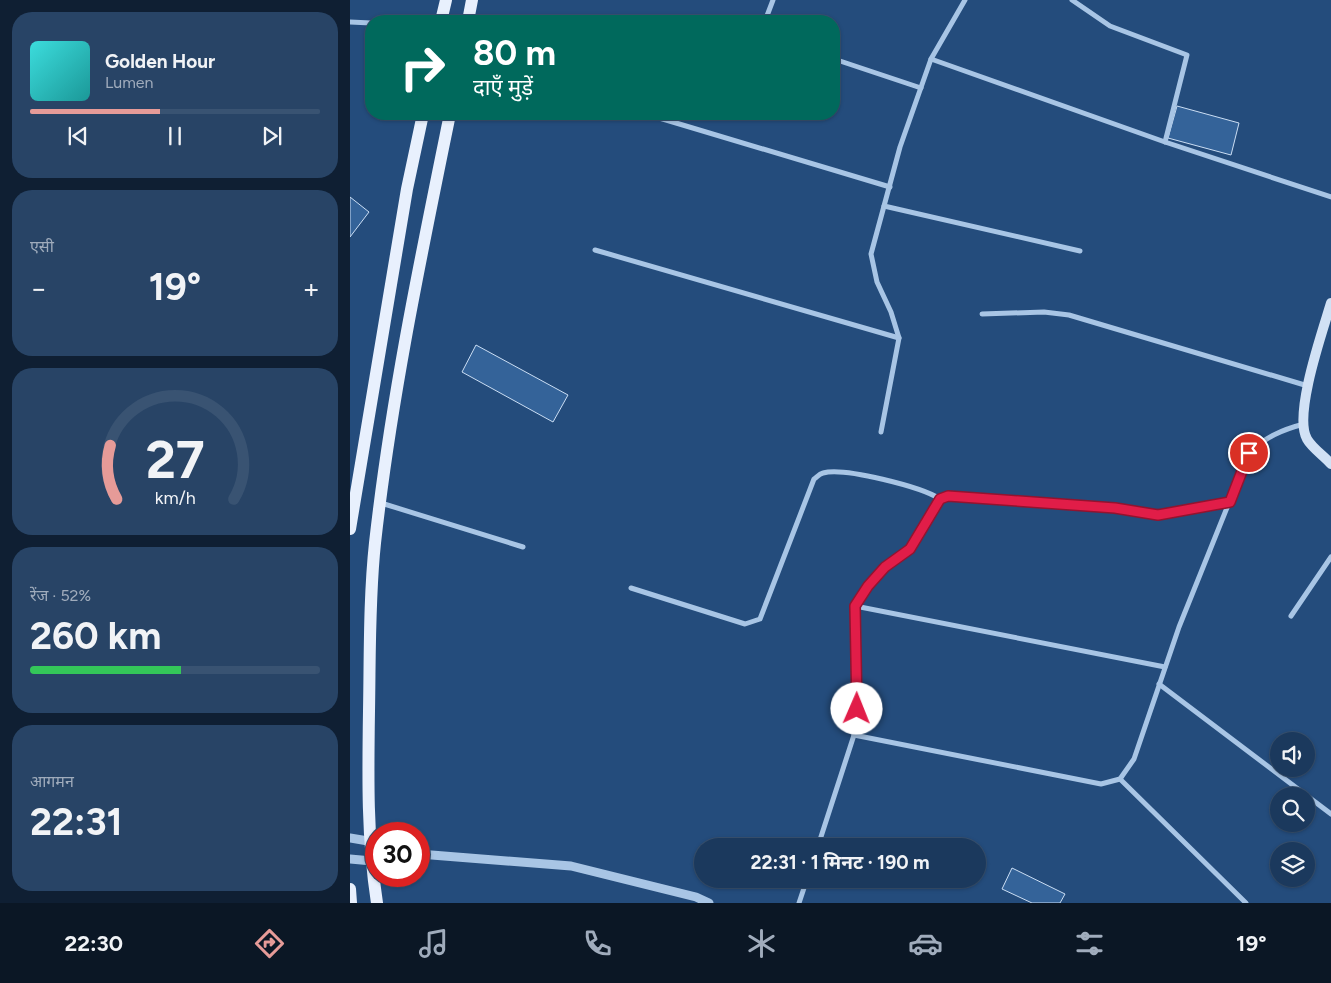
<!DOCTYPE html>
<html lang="hi">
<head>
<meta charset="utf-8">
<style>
  :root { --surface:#1b395d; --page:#284466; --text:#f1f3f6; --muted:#a0acbc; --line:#395372; --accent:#e69b98 }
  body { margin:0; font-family:Figtree,"Noto Sans Devanagari",sans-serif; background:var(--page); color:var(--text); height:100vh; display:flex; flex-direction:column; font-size:19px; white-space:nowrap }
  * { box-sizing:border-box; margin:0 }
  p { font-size:16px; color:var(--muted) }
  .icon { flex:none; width:28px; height:28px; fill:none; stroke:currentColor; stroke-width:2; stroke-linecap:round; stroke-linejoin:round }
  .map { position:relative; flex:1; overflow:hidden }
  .details { display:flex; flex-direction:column; gap:12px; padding:12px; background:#0f1f33; width:350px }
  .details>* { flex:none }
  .banner { position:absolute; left:15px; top:15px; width:475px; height:105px; border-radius:20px; box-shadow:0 1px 4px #0004,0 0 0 1px var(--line); background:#00695c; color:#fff; overflow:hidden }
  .fabs { position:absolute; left:920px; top:732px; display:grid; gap:10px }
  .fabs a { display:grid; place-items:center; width:45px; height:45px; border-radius:50%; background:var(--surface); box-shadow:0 1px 4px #0004,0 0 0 1px var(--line); font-size:25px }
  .speed { position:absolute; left:15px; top:822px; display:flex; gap:10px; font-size:25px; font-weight:700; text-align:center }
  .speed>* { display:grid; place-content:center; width:65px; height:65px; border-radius:50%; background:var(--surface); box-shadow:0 1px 4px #0004,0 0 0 1px var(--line); line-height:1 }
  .speed .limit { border:8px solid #d22; background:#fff; color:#111 }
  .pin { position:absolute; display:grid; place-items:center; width:42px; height:42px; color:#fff; margin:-21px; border:2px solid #fff; border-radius:50%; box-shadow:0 1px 5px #0007 }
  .me { position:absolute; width:55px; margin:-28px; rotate:1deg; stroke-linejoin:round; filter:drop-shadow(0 0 4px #0008) }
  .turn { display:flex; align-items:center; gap:18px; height:105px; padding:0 25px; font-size:22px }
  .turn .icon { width:65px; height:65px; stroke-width:2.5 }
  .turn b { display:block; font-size:35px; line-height:42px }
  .big { font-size:38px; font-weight:700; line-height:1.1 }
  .details .card { flex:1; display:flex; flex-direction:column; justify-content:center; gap:8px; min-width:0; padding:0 18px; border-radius:20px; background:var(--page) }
  .details .dial { align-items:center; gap:0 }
  .dial svg { height:130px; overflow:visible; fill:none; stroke:var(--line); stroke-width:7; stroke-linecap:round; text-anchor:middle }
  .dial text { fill:var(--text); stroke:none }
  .song { display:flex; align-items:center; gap:15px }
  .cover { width:60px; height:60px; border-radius:8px; background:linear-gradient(135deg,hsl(180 70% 55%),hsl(180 70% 35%)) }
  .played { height:5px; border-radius:2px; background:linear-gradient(90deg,var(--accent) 45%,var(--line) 45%) }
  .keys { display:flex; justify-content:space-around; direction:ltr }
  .heat { display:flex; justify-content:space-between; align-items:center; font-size:28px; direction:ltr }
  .charge { height:8px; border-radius:4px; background:linear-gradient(90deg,#34c759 52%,var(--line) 0) }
  .trip { position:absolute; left:344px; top:838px; width:292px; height:50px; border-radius:25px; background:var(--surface); box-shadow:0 1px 4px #0004,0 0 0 1px var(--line); font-weight:700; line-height:50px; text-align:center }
  .tabs { display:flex; height:80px; justify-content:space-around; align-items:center; background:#0b1725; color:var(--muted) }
  .tabs .icon { width:35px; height:35px }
  .tabs .active { color:var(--accent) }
  .tabs b { font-size:22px; color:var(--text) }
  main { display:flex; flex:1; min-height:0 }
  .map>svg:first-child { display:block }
  .building { fill:#346399; stroke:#cbdef4 }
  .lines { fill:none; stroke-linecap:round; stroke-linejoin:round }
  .minor { stroke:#a8c5e5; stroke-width:5 }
  .tertiary { stroke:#a8c5e5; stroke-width:9 }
  .secondary { stroke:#d1e1f5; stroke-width:10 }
  .primary { stroke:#e8f0fd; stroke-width:12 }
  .route-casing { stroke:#92132f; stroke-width:12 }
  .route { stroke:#e11d48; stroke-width:9 }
</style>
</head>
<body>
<main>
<section class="details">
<div class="card">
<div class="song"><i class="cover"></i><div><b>Golden Hour</b><p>Lumen</p></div></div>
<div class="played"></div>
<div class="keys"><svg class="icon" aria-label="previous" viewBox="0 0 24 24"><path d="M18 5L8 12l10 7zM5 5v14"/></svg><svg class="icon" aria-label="pause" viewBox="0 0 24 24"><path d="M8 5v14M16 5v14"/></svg><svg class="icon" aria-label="next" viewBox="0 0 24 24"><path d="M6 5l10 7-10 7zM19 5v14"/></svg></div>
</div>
<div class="card"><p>एसी</p>
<div class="heat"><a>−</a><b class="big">19°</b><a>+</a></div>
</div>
<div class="card dial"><svg viewBox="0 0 100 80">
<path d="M14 69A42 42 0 1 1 86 69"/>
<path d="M14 69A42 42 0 0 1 10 36" stroke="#e69b98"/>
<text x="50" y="56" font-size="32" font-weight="700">27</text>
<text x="50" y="72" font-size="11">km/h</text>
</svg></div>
<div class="card"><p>रेंज · 52%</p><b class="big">260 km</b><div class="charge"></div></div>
<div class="card"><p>आगमन</p><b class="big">22:31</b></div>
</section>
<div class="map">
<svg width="981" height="903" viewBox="0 0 981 903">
  <rect width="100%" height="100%" fill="#244c7c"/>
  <g class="building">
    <path d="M 827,106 L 889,123 L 881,155 L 818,138 Z"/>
    <path d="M 0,197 L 19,212 L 0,237 Z"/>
    <path d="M 126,345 L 218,395 L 203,422 L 112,372 Z"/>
    <path d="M 662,868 L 715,894 L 710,903 L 682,903 L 652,889 Z"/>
  </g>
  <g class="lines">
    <g class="minor">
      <path d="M 722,0 L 760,26 L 837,55 L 815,142"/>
      <path d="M 415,21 L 423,0"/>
      <path d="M 0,22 L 21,23"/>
      <path d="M 484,59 L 571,88"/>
      <path d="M 581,59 L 815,142 L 981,197"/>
      <path d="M 296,114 L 540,187"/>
      <path d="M 534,206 L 730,251"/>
      <path d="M 245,250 L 549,338"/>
      <path d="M 632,314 L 694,312 L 719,315 L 958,386"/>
      <path d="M 531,432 L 549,338 L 541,312 L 527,282 L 521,254 L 550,147 L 581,59 L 615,0"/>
      <path d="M 31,503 L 173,547"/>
      <path d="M 281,588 L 395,624 L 410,619 L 464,479 C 467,477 469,474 473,473 C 494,467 572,487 590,499"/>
      <path d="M 505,606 L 815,667"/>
      <path d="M 941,616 L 981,557"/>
      <path d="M 809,684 L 981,814"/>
      <path d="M 504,735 L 751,784 L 770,779 L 784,759 L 829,627 L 899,453 C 916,437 931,430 954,424"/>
      <path d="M 770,779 L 896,903"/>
      <path d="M 468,846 L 504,735 L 508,695 L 504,642 L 505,606 L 518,587 L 535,567 L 560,549 L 590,499 L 598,496 L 765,508 L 808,515 L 880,502"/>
      <path d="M 449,903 L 457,879"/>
    </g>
    <g class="tertiary">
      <path d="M 0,838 L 24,842"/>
      <path d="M 69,854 L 221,866 L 346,897 L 359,903"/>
      <path d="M 0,859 L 22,861 L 26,859"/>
    </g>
    <path class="secondary" d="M 981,303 C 973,330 943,415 957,439 C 962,448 974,456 981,464"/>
    <g class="primary">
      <path d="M 91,21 L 96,0"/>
      <path d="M 118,21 L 122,0"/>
      <path d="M 0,529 L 57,189 L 73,114"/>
      <path d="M 0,889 L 1,903"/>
      <path d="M 27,903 C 17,839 18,776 19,711 C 20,656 19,599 25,543 C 41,399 71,256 100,114"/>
    </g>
  </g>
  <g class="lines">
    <g class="route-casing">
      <path id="route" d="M 507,709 L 505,606 L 518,586 L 535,567 L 560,549 L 590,499 L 598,496 L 765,508 L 808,515 L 880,502 L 899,453"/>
    </g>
    <use href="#route" class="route"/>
  </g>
</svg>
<div class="fabs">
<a><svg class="icon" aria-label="sound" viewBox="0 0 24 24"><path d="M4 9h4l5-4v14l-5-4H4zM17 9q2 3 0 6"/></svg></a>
<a><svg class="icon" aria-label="search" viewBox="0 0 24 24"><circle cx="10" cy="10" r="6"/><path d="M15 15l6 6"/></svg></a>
<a><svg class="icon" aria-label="layers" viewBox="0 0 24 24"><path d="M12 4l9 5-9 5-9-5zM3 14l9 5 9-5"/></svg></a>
</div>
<div class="speed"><div class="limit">30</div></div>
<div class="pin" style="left:899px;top:453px;background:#d93025"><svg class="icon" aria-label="arrive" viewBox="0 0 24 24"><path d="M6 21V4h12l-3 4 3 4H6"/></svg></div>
<svg class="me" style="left:507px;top:709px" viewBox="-20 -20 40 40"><circle r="19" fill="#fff"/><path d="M0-13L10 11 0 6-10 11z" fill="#e11d48"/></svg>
<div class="trip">22:31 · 1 मिनट · 190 m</div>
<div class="banner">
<div class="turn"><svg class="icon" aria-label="right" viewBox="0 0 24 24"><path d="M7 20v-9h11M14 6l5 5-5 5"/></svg><div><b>80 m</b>दाएँ मुड़ें</div></div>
</div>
</div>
</main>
<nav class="tabs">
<b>22:30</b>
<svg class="icon active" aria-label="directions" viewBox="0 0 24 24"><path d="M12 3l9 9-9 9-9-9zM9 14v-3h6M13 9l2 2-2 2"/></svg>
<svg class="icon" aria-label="music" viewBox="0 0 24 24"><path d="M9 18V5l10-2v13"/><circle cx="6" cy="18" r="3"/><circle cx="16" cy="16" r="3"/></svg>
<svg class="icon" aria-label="phone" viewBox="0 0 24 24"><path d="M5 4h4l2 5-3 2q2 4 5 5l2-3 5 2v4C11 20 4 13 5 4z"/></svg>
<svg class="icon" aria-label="climate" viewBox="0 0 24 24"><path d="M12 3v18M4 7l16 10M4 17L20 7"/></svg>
<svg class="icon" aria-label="car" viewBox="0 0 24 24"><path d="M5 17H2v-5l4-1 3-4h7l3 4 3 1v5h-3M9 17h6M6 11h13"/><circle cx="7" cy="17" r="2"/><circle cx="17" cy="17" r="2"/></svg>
<svg class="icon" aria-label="filters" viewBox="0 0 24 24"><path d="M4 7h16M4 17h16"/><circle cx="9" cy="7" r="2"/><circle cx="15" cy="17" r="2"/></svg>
<b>19°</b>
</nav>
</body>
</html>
